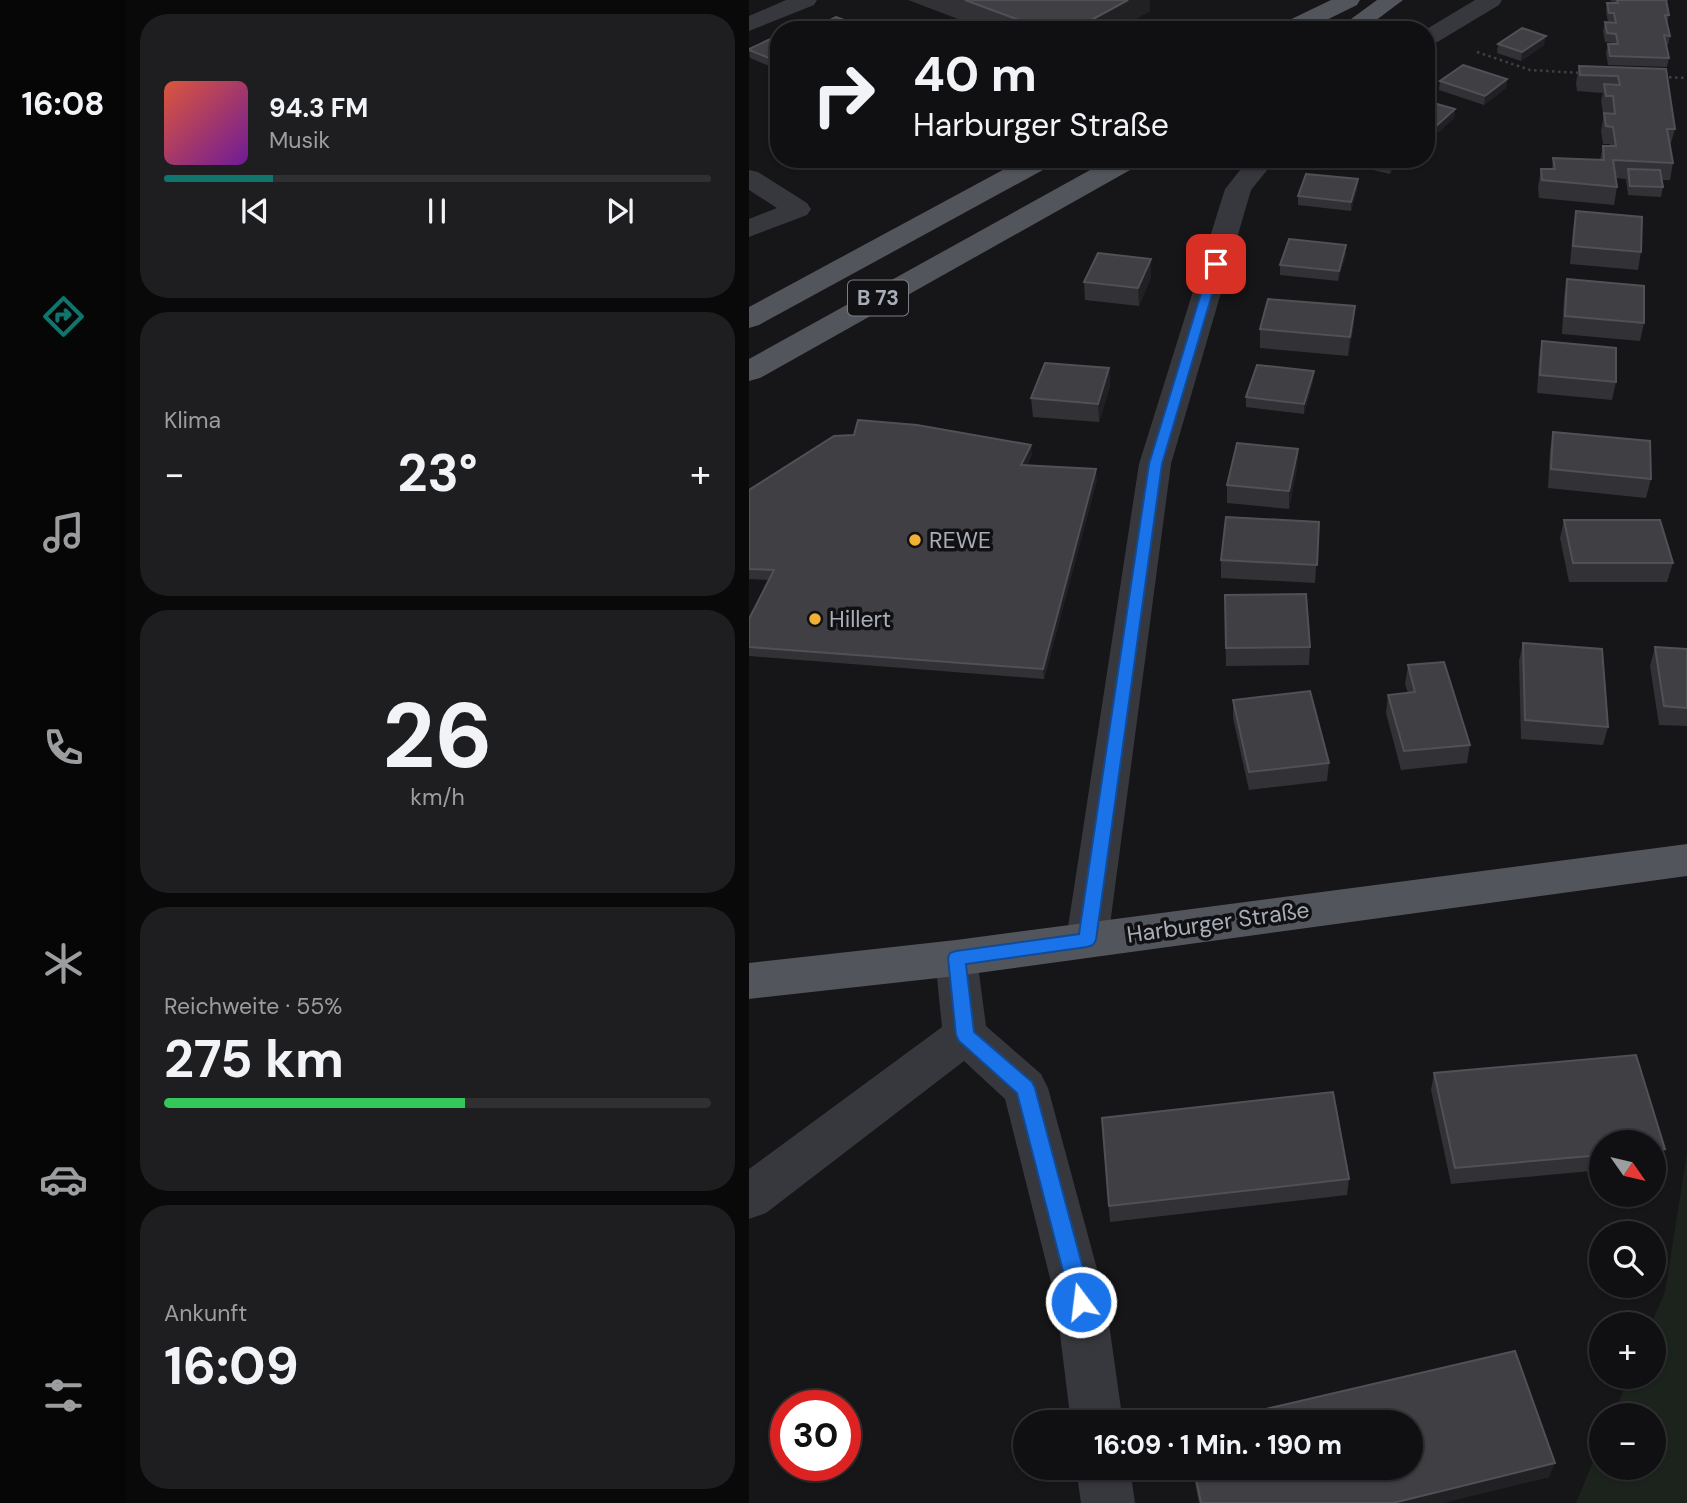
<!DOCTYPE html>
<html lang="de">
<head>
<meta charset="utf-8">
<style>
  :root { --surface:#101012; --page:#1e1e20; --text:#f1f3f6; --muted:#9c9d9f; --line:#303032; --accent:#0f766e }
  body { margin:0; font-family:"DM Sans",sans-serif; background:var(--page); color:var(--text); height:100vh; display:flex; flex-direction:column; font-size:26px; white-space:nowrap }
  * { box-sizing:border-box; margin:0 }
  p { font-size:23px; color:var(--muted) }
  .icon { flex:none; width:38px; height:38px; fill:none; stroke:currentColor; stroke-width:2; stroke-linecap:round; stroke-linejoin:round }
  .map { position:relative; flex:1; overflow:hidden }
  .sheet { display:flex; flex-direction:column; gap:14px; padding:14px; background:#09090a; width:623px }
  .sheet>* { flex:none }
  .top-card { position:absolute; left:21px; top:21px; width:665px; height:147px; border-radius:28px; box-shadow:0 2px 5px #0004,0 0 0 2px var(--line); background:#101012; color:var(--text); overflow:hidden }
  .needle { width:46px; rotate:124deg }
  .buttons { position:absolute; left:840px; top:1130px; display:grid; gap:14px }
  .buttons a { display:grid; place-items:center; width:77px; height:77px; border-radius:50%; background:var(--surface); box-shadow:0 2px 5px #0004,0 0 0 2px var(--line); font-size:35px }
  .speed { position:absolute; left:21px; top:1390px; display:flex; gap:14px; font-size:35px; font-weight:700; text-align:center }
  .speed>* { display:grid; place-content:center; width:91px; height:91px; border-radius:50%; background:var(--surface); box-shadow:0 2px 5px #0004,0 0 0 2px var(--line); line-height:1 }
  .speed .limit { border:10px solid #d22; background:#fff; color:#111 }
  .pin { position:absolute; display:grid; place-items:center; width:60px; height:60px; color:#fff; margin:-30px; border-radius:14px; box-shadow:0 4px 10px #0006 }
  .me { position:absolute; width:77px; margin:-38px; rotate:345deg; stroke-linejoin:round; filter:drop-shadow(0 0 5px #0008) }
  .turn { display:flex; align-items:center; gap:24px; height:147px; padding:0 28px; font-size:32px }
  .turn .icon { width:91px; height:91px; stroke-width:2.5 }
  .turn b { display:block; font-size:49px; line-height:60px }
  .big { font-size:52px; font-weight:700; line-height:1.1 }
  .sheet .widget { flex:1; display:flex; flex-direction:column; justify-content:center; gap:10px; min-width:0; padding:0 24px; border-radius:28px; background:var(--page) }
  .sheet .dial { align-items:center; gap:0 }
  .dial b { font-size:91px; line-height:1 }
  .song { display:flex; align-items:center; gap:21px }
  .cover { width:84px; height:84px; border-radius:10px; background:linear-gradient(135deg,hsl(10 70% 55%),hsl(280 70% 35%)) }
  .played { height:7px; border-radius:4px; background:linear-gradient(90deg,var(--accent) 20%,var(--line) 20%) }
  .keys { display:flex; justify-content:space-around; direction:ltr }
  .heat { display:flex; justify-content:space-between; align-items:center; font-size:38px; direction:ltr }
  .charge { height:10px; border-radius:5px; background:linear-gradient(90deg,#34c759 55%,var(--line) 0) }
  .trip { position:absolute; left:264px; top:1410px; width:410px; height:70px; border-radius:35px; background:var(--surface); box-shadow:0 2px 5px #0004,0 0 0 2px var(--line); font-weight:700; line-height:70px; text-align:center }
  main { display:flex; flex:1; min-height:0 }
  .tab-bar { display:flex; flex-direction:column; width:126px; justify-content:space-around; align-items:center; background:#060607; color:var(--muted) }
  .tab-bar .icon { width:49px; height:49px }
  .tab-bar .on { color:var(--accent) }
  .tab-bar b { font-size:32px; color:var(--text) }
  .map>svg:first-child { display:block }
  .green { fill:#1c231d }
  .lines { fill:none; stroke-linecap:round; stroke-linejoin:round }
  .path { stroke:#3d3f44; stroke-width:2.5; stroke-dasharray:2.5 3.5; stroke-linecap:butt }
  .minor { fill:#37383d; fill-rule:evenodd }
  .major { fill:#53555c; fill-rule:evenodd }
  .wall { fill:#323236 }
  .shaded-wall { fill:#212124 }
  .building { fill:#3f3f44; stroke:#4f5156; stroke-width:2 }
  .route { fill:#1a73e8; stroke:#114b97; stroke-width:2 }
  .poi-dot { fill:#f2b134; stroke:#111113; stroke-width:2.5 }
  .labels { text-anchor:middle; stroke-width:7; stroke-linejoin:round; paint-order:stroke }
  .shield { fill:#111113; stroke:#7b7e86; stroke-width:2 }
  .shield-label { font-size:21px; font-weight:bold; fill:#a8adb8 }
  .poi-label { font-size:23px; fill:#a8adb8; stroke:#111113; text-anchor:start }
  .street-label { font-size:23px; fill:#a8adb8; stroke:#111113 }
</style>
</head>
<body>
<main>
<nav class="tab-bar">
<b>16:08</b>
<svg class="icon on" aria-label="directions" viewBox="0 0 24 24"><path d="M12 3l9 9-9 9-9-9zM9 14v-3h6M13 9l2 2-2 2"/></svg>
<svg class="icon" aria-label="music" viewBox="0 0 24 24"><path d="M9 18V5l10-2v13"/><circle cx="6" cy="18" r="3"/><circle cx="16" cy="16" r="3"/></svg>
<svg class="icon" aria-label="phone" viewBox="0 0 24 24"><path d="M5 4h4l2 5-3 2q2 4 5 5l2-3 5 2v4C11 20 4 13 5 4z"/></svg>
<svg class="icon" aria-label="climate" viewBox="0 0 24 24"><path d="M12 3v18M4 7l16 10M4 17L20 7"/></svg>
<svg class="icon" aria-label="car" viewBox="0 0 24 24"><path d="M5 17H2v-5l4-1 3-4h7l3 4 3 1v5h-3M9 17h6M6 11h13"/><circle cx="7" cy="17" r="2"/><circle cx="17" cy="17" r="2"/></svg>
<svg class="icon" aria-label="filters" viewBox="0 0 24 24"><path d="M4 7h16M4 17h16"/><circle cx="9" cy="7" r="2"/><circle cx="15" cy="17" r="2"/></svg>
</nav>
<section class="sheet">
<div class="widget">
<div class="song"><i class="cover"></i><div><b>94.3 FM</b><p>Musik</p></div></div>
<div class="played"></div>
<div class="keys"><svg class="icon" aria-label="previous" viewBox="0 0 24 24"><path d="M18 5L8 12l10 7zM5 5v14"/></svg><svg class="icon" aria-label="pause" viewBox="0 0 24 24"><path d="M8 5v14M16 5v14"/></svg><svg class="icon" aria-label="next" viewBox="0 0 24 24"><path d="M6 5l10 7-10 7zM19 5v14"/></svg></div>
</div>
<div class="widget"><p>Klima</p>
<div class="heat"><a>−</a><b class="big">23°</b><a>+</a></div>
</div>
<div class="widget dial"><b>26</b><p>km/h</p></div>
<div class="widget"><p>Reichweite · 55%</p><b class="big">275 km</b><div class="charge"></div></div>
<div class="widget"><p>Ankunft</p><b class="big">16:09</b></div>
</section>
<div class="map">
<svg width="938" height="1503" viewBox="0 0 938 1503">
  <rect width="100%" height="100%" fill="#161618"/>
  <path class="green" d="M 938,1153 L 938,1503 L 827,1503 L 852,1443 L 852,1468 L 905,1468 L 905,1416 L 864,1416 L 880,1377 L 905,1377 L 905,1325 L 902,1325 L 916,1292 Z"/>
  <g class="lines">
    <g class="path">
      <path d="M 728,52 L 781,70 L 832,73"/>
      <path d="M 914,77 L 938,78"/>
    </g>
    <g class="minor">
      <path d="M 37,0 L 68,0 L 65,5 L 0,31 L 0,16 Z"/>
      <path d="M 726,0 L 753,0 L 750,5 L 685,44 L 677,46 L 676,30 Z"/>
      <path d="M 500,159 L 527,159 L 502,190 L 422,464 L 359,940 L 353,952 L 338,957 L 323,952 L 317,940 L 390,464 L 476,189 Z"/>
      <path d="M 0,170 L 9,172 L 58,203 L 62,209 L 58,215 L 0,237 L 0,219 L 28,208 L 0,190 Z"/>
      <path d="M 207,940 L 222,945 L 228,958 L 237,1026 L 292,1074 L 299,1088 L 357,1302 L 374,1423 L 322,1423 L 307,1302 L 256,1099 L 215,1061 L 17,1213 L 0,1219 L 0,1169 L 193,1027 L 186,958 L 192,945 Z"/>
      <path d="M 327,1468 L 381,1468 L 386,1503 L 332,1503 Z"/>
    </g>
    <g class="major">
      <path d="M 582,0 L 611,0 L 608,5 L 557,30 L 527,30 L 530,25 Z"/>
      <path d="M 628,0 L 654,0 L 614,30 L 587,30 Z"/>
      <path d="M 274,159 L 307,159 L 303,165 L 10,325 L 0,328 L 0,307 Z"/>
      <path d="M 361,159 L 394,159 L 390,165 L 11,378 L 0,381 L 0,359 Z"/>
      <path d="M 938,844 L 938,876 L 207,976 L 0,999 L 0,963 L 207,940 Z"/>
    </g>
  </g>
  <g class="wall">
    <path d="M 159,0 L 401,0 L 401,11 L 366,30 L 238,30 Z"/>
    <path d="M 861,0 L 919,0 L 918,3 L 920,15 L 918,24 L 921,36 L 919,45 L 917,45 L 920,58 L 918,67 L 859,65 L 857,53 L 859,44 L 865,44 L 865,43 L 856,42 L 854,31 L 856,22 L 864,22 L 859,22 L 857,12 L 858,3 L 866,3 L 865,2 L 862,1 Z"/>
    <path d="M 30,35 L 30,70 L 1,58 L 0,49 Z"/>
    <path d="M 749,44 L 795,45 L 772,61 L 748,53 Z"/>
    <path d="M 830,66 L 917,69 L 926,129 L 921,146 L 924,163 L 921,180 L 913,180 L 914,187 L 912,197 L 879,195 L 877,179 L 867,178 L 868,187 L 865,205 L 790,198 L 789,187 L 792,169 L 803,169 L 804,158 L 851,160 L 854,146 L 861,146 L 861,144 L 854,144 L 852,131 L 855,113 L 860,113 L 854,113 L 852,101 L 854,93 L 828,91 L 827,83 Z"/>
    <path d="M 758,79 L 757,88 L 735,105 L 690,90 L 691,81 Z"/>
    <path d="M 677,101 L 706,109 L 705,118 L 684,137 L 677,136 Z"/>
    <path d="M 593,159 L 652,159 L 641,174 L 593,163 Z"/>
    <path d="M 608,189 L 602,211 L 549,205 L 549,196 Z"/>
    <path d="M 827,211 L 892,252 L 889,270 L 821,264 L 824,229 Z"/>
    <path d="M 597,245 L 597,254 L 589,281 L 531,275 L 531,265 Z"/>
    <path d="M 402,277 L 390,306 L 336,300 L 335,282 Z"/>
    <path d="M 818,279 L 895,323 L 891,341 L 813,334 L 815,297 Z"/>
    <path d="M 605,324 L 599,356 L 511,348 L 511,329 Z"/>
    <path d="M 793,341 L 867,382 L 863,400 L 788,393 L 790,360 Z"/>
    <path d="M 360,368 L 361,386 L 350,422 L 284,417 L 282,398 Z"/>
    <path d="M 564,381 L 555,414 L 497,407 L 497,397 Z"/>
    <path d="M 804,432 L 902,479 L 897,498 L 799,488 L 801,450 Z"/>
    <path d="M 549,449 L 548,467 L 540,509 L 478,503 L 478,485 Z"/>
    <path d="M 283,454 L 278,465 L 348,479 L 295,679 L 0,656 L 0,619 L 20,580 L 0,579 L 0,490 Z"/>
    <path d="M 815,520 L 924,563 L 918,582 L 820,582 L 811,538 Z"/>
    <path d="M 570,522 L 566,583 L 472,578 L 472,560 Z"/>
    <path d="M 476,614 L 561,647 L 560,665 L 477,666 Z"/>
    <path d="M 774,643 L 859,727 L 854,745 L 772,739 L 770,661 Z"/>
    <path d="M 906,647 L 938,649 L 938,726 L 910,725 L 901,666 Z"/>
    <path d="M 659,665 L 721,745 L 718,763 L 652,770 L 637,713 L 639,695 L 659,693 L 656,684 Z"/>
    <path d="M 484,700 L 580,763 L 578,781 L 500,790 L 484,718 Z"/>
    <path d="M 887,1055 L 916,1149 L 910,1165 L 905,1166 L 905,1143 L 852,1143 L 852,1170 L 702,1184 L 682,1090 L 685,1073 Z"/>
    <path d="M 353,1118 L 600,1179 L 598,1195 L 361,1222 Z"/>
    <path d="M 443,1468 L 662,1468 L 800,1477 L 693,1503 L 450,1503 Z"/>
  </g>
  <g class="shaded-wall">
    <path d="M 379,0 L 401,0 L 401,11 L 366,30 L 324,30 Z"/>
    <path d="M 797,36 L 795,45 L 772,61 L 773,52 Z"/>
    <path d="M 758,79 L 757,88 L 735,105 L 736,96 Z"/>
    <path d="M 706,109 L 705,118 L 684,137 L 685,128 Z"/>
    <path d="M 646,159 L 652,159 L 641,174 L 642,164 Z"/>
    <path d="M 609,179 L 608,189 L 602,211 L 602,202 Z"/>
    <path d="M 597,245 L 597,254 L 589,281 L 590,271 Z"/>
    <path d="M 402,259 L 402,277 L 390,306 L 389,288 Z"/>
    <path d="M 606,306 L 605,324 L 599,356 L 601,337 Z"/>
    <path d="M 360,368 L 361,386 L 350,422 L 349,404 Z"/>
    <path d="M 565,371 L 564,381 L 555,414 L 555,404 Z"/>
    <path d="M 282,445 L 283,454 L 273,475 L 272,465 Z"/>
    <path d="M 549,449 L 548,467 L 540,509 L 540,491 Z"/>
    <path d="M 347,469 L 348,479 L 295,679 L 294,669 Z"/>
    <path d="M 806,1463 L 800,1477 L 693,1503 L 644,1503 Z"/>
  </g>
  <g class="building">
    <path d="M 216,0 L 379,0 L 324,30 L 297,30 Z"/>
    <path d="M 868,0 L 917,0 L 920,15 L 916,15 L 921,36 L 915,35 L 920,58 L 861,56 L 859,44 L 869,44 L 867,34 L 858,33 L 856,22 L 867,23 L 865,13 L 860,13 L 858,3 L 869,3 Z"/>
    <path d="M 87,17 L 121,30 L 60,30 Z"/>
    <path d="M 49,26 L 59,30 L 40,30 Z"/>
    <path d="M 773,28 L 797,36 L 773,52 L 749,44 Z"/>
    <path d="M 30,35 L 30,62 L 0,50 L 0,49 Z"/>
    <path d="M 714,65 L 758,79 L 736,96 L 691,81 Z"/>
    <path d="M 830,66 L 917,69 L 926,129 L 918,129 L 924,163 L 864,160 L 868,187 L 793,180 L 792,169 L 806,169 L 804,158 L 855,160 L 854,146 L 867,146 L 864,127 L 857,126 L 855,113 L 866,114 L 864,96 L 857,96 L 855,84 L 871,85 L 869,76 L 831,75 Z"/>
    <path d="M 677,101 L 706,109 L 685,128 L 677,126 Z"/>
    <path d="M 619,159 L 646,159 L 642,164 Z"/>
    <path d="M 879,169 L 911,170 L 914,187 L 881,186 Z"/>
    <path d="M 557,174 L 609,179 L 602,202 L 549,196 Z"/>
    <path d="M 827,211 L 893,217 L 892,252 L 824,246 Z"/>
    <path d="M 540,239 L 597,245 L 590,271 L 531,265 Z"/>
    <path d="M 349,253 L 402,259 L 389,288 L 335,282 Z"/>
    <path d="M 818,279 L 895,286 L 895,323 L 816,316 Z"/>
    <path d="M 519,299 L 606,306 L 601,337 L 511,329 Z"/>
    <path d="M 793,341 L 867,348 L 867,382 L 791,375 Z"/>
    <path d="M 296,363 L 360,368 L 349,404 L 282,398 Z"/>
    <path d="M 508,365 L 565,371 L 555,404 L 497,397 Z"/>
    <path d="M 109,420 L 168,425 L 282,445 L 272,465 L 347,469 L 294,669 L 0,647 L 0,619 L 25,570 L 0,569 L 0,490 L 85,436 L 105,435 Z"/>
    <path d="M 804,432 L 901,441 L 902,479 L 802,469 Z"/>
    <path d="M 488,443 L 549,449 L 540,491 L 478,485 Z"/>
    <path d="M 477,517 L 570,522 L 568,565 L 472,560 Z"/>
    <path d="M 815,520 L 911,520 L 924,563 L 824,563 Z"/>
    <path d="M 557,594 L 561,647 L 477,648 L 476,595 Z"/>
    <path d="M 774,643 L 853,649 L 859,727 L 776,720 Z"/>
    <path d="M 906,647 L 938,649 L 938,708 L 915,706 Z"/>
    <path d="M 695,662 L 721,745 L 655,751 L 639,695 L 666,692 L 659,665 Z"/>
    <path d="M 561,691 L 580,763 L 500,772 L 484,700 Z"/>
    <path d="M 887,1055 L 916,1149 L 905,1150 L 905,1143 L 852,1143 L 852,1155 L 706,1168 L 685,1073 Z"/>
    <path d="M 584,1092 L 600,1179 L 360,1206 L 353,1118 Z"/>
    <path d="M 766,1351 L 806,1463 L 644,1503 L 452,1503 L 445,1468 L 662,1468 L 662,1423 L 456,1423 Z"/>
  </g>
  <path class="route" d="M 467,261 L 472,264 L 413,464 L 347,940 L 344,945 L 338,947 L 217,964 L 225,1032 L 283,1082 L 286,1088 L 343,1302 L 340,1309 L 332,1312 L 325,1309 L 322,1302 L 268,1093 L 210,1041 L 207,1035 L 199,958 L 201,953 L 207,951 L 330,934 L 400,464 L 461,264 Z"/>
  <g class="poi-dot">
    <circle cx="166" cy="540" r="7"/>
    <circle cx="66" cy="619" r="7"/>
  </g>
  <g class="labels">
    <rect class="shield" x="99" y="280.5" width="60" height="35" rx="5"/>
    <g class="shield-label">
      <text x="129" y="305">B 73</text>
    </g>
    <g class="poi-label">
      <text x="180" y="548">REWE</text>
      <text x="80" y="627">Hillert</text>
    </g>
    <g class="street-label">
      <text transform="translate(469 922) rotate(-8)" y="8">Harburger Straße</text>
    </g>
  </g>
</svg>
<div class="buttons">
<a><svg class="needle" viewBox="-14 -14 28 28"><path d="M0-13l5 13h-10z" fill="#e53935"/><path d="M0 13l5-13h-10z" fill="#9c9d9f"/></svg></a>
<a><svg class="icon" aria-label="search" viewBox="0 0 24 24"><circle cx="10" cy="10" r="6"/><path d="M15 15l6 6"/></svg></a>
<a>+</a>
<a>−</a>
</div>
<div class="speed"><div class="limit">30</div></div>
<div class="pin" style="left:467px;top:264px;background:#d93025"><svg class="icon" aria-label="arrive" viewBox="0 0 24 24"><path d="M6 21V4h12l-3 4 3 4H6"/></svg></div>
<svg class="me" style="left:332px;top:1302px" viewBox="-20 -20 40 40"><circle r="17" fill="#1a73e8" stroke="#fff" stroke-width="3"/><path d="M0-11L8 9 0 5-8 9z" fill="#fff"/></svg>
<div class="trip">16:09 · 1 Min. · 190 m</div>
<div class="top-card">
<div class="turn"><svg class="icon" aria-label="right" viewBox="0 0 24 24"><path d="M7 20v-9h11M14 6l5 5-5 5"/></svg><div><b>40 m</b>Harburger Straße</div></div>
</div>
</div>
</main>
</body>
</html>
